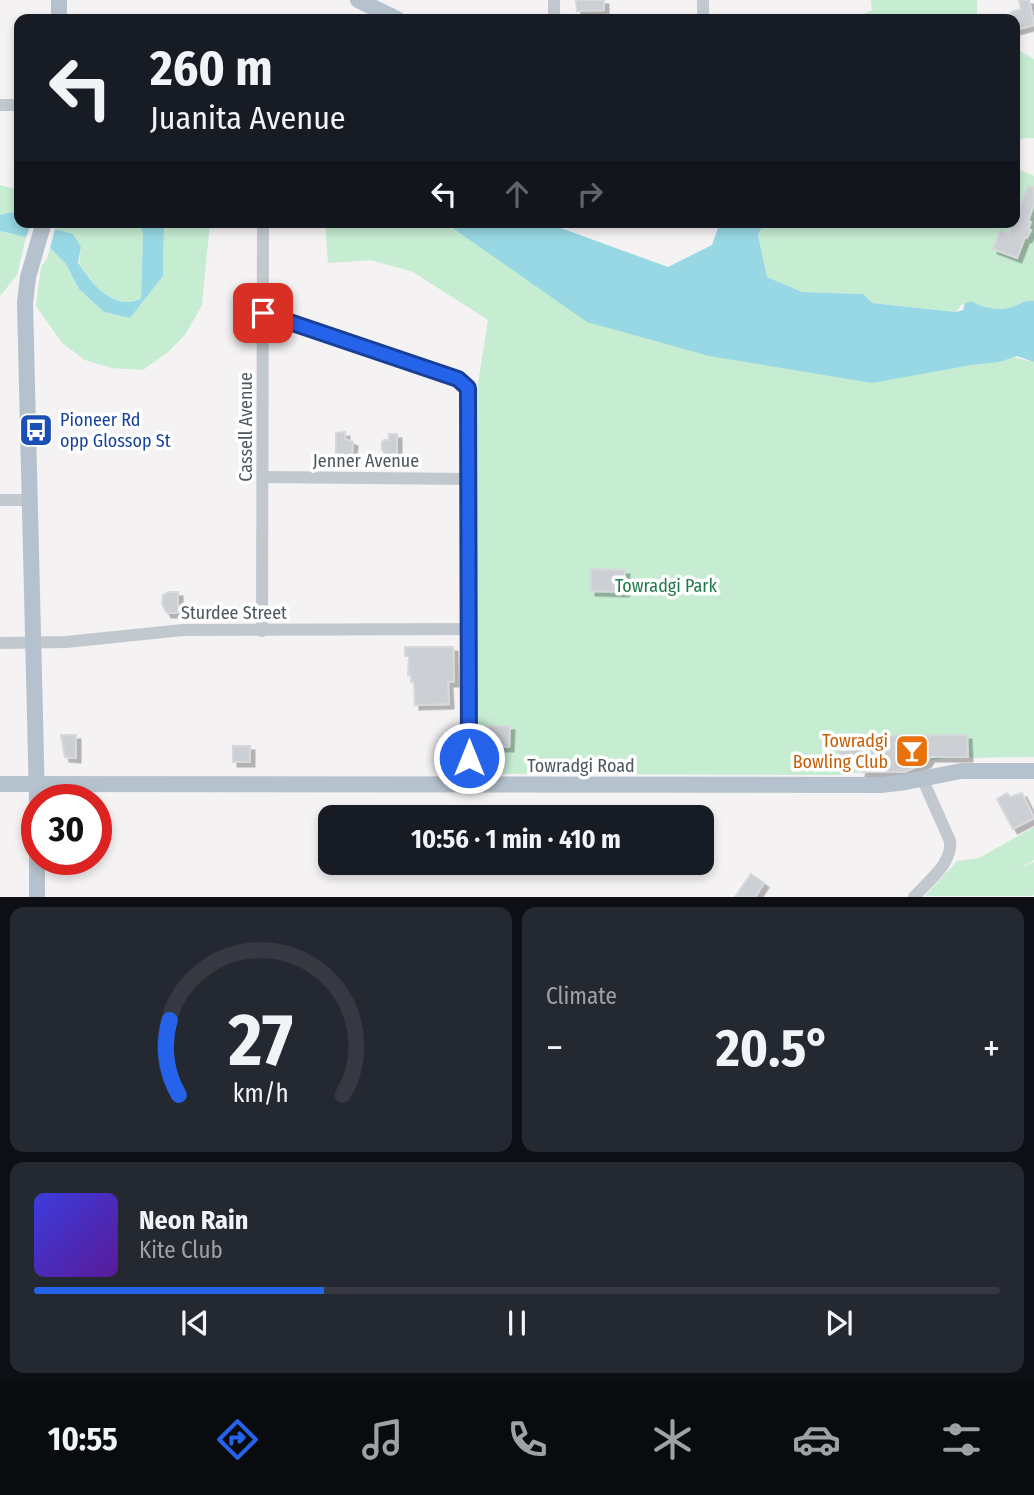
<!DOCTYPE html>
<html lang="en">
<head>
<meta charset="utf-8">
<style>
  :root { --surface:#171b24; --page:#242831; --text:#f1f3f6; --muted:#9ea1a6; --line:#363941; --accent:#2563eb }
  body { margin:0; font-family:"Fira Sans Condensed",sans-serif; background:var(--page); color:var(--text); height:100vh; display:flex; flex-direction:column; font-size:26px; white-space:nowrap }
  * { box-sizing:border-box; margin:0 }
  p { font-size:23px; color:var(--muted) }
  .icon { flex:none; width:38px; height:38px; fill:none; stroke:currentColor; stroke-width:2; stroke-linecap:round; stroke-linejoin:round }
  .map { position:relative; height:897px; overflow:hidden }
  .panel { display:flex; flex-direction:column; gap:10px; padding:10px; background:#0d0f14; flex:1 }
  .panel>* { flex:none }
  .top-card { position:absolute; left:14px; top:14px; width:1006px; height:214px; border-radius:14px; box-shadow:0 4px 10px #0003; background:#171b24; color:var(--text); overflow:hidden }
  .speed { position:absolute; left:21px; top:784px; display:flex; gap:14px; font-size:35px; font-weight:700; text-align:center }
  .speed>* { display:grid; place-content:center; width:91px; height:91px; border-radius:50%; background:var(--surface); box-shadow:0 4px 10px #0003; line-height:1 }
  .speed .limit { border:10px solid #d22; background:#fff; color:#111 }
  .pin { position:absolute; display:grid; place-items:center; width:60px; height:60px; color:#fff; margin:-30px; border-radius:14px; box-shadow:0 4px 10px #0006 }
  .me { position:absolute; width:77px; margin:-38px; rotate:0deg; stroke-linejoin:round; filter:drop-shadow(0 0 5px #0008) }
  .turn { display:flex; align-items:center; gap:24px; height:147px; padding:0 21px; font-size:32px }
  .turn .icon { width:91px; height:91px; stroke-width:2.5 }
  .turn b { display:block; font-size:49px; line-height:60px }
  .lanes { display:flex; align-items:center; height:66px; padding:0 21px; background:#0003; justify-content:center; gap:35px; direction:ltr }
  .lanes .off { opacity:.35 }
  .big { font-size:52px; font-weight:700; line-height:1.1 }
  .panel .widget { flex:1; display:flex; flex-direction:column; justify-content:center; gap:10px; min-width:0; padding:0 24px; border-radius:14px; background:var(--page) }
  .panel .dial { align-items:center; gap:0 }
  .dial svg { height:182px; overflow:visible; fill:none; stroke:var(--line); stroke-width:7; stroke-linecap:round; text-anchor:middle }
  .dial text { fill:var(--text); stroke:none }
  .song { display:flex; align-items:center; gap:21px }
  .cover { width:84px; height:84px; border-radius:10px; background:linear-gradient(135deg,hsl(240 70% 55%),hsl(270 70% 35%)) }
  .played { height:7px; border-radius:4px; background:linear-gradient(90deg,var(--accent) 30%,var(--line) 30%) }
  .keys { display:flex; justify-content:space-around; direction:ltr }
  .heat { display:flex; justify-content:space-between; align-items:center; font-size:38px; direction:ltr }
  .panel .tiles { flex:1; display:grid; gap:10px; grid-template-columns:1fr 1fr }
  .widget:last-child { grid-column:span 2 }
  .trip { position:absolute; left:318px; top:805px; width:396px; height:70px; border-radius:14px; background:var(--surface); box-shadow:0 4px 10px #0003; font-weight:700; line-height:70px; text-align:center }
  .tabs { display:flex; height:112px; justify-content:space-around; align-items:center; background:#090b0e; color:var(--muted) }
  .tabs .icon { width:49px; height:49px }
  .tabs .on { color:var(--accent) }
  .tabs b { font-size:32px; color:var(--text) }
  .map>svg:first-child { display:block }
  .green { fill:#c6ecd2 }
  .water { fill:#97d8e4 }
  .building { fill:#cccfd3; stroke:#d6d8dc; stroke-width:2; filter:url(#shadow) }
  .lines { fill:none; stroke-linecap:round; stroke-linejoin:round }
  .minor { stroke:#c1c9cf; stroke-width:12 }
  .major { stroke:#b5c2cd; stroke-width:16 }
  .route-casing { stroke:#184099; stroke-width:18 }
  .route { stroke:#2563eb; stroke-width:12 }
  .labels { text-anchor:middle; stroke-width:7; stroke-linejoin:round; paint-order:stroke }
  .transit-label { font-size:18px; fill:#164399; stroke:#fff; text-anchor:start }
  .street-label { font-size:18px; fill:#4b565d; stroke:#fff }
  .park-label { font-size:18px; fill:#217949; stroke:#fff }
  .food-label { font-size:18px; fill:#c56008; stroke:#fff; text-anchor:end }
</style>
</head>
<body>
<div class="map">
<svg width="1034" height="897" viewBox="0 0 1034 897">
  <defs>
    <filter id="shadow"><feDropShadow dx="4.5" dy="4.5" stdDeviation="0" flood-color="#0004"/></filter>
  </defs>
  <rect width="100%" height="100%" fill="#f4f2f2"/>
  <g class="green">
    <path d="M 871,0 L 977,0 L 977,19 L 852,19 L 872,10 Z"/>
    <path d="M 1015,48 L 1034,59 L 1034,138 L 1015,139 Z"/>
    <path d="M 1015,168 L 1034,176 L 1034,301 C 1023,300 1021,304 1012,307 C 1001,311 980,308 971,301 L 961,305 L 956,312 L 872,303 L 862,294 L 802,292 L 767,277 L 758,235 L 765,222 L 1015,222 Z"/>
    <path d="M 0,185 L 19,190 L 19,214 L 11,212 L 0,215 Z"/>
    <path d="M 56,222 L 139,222 L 143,234 L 141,299 C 111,311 96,285 79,265 L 81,247 L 73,234 L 55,229 Z"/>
    <path d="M 164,222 L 210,222 L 202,305 L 185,335 L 168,352 L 143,370 L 112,368 L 85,360 L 62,343 L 36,306 L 41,267 L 47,259 L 50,248 L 66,264 L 79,289 L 104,312 L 130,318 L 163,276 Z"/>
    <path d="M 325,222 L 444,222 L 452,229 L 1034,362 L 1034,757 L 946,758 L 842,775 L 476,774 L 477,390 L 488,320 L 413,272 L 371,260 L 328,263 Z"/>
    <path d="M 0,231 L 26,237 L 17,275 L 0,296 Z"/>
    <path d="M 1034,827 L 1034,860 L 1021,868 L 1034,862 L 1034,895 L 1032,896 L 925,896 L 957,861 L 979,858 Z"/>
  </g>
  <g class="water">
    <path d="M 11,212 L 19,214 L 19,222 L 32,222 L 26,237 L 0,231 L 0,215 Z"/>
    <path d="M 139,222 L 164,223 L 163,276 L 130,318 L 104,312 L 79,289 L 66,264 L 50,248 L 55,229 L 73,234 L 81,247 L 78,263 C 93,284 112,311 141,299 L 143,234 Z"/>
    <path d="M 444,222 L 544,222 L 668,267 L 712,245 L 720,222 L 765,222 L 758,235 L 767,277 L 802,292 L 863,294 L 872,303 L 956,312 L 963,310 L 965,303 L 972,301 C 980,308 1001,311 1012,307 C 1021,304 1023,300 1034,301 L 1034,362 L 1017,356 L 999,362 L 971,365 L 872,383 L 709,356 L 587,322 Z"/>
  </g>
  <g class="building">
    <path d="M 576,0 L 604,0 L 604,10 L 577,11 Z"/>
    <path d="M 1019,0 L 1029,0 L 1034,25 L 1015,30 L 1015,19 L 1013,19 L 1011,12 L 1021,9 Z"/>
    <path d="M 1028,186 L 1034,188 L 1034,204 L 1028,221 L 1031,222 L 1028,229 L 1031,230 L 1027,238 L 1025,237 L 1017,258 L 993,249 L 1000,230 L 1009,234 Z"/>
    <path d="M 345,432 L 345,439 L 353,442 L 352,455 L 336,455 L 336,433 Z"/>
    <path d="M 389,434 L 397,434 L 397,455 L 384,455 L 384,450 L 382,450 L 382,442 L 384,440 L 389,440 Z"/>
    <path d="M 591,569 L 625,570 L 624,592 L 591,591 Z"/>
    <path d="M 169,592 L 178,592 L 178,613 L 167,613 L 162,604 L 163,595 Z"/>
    <path d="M 405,647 L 453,647 L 454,682 L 448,682 L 449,704 L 415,705 L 414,682 L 411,682 L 411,675 L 408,675 L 409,656 L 405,656 Z"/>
    <path d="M 489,726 L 510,726 L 509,747 L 488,747 Z"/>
    <path d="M 61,735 L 76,735 L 76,758 L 65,757 Z"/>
    <path d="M 967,735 L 968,757 L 930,757 L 926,763 L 904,772 L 861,772 L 865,757 L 839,755 L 840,738 L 861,736 Z"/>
    <rect x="233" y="746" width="17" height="16"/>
    <path d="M 1007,793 L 1010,797 L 1022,793 L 1034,818 L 1013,829 L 997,799 Z"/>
    <path d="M 751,874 L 764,883 L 755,897 L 735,897 Z"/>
  </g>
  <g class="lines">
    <g class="minor">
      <path d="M 554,0 L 554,19"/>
      <path d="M 703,0 L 703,19"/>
      <path d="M 0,105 L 19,105"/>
      <path d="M 263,313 L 458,379 L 468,388 L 469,785"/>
      <path d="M 263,477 L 469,479"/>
      <path d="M 0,500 L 29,500"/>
      <path d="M 262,631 L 263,222"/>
      <path d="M 0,643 L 66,642 L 183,630 L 469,629"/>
      <path d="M 914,897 C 928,881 953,863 950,841 L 922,778"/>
    </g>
    <g class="major">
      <path d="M 358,0 L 397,19"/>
      <path d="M 59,19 L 59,0"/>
      <path d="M 0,784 L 881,785 L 906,782 L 961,771 L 1034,771"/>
      <path d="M 37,800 L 25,303 L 28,277 L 44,222"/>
      <path d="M 37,897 L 37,807"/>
    </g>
  </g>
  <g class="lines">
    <g class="route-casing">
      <path id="route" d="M 263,313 L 458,379 L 468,388 L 469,758"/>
    </g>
    <use href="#route" class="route"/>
  </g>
  <defs>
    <g id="bus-square" transform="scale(1.75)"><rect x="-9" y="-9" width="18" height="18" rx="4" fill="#1a4fb4" stroke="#fff"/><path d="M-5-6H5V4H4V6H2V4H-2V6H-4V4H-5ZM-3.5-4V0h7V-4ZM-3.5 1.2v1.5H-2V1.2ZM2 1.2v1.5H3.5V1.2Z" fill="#fff"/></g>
    <g id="bar-square" transform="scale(1.75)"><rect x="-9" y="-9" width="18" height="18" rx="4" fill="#e8710a" stroke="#fff"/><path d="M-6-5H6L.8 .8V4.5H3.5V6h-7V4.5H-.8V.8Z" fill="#fff"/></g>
  </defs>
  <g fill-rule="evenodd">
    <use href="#bus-square" x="36" y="430"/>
    <use href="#bar-square" x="912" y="751"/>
  </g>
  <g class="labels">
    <g class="transit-label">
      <text x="60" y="426">Pioneer Rd<tspan x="60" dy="21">opp Glossop St</tspan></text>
    </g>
    <g class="street-label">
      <text transform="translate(246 427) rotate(-90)" y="6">Cassell Avenue</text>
      <text x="366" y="467">Jenner Avenue</text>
      <text x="234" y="619">Sturdee Street</text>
      <text x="581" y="772">Towradgi Road</text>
    </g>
    <g class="park-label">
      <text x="666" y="592">Towradgi Park</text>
    </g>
    <g class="food-label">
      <text x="888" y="747">Towradgi<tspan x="888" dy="21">Bowling Club</tspan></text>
    </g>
  </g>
</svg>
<div class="speed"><div class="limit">30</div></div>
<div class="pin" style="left:263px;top:313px;background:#d93025"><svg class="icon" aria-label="arrive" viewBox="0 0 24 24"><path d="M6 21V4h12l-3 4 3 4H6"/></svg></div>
<svg class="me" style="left:469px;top:758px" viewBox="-20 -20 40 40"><circle r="17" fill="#2563eb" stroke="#fff" stroke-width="3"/><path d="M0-11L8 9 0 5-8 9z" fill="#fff"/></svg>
<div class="trip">10:56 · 1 min · 410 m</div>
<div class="top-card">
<div class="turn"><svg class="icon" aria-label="left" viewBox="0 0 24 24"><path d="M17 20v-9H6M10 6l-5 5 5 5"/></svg><div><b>260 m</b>Juanita Avenue</div></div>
<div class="lanes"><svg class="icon" aria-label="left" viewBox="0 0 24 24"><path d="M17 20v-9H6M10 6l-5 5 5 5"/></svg><svg class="icon off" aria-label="ahead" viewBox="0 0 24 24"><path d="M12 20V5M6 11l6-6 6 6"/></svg><svg class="icon off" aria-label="right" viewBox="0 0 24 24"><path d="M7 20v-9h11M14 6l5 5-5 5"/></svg></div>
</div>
</div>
<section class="panel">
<div class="tiles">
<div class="widget dial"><svg viewBox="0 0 100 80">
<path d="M14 69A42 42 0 1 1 86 69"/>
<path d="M14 69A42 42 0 0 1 10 36" stroke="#2563eb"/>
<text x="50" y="56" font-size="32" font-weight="700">27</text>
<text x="50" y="72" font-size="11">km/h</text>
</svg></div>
<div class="widget"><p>Climate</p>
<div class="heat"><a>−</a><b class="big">20.5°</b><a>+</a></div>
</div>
<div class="widget">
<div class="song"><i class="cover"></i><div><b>Neon Rain</b><p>Kite Club</p></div></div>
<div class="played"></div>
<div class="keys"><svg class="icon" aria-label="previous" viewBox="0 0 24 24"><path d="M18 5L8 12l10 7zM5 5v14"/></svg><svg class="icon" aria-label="pause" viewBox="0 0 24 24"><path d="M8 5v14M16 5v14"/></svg><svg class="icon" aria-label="next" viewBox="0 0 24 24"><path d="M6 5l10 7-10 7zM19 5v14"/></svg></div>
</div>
</div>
</section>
<nav class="tabs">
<b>10:55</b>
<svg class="icon on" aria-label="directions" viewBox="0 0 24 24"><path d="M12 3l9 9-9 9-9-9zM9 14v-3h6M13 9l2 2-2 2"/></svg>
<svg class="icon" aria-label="music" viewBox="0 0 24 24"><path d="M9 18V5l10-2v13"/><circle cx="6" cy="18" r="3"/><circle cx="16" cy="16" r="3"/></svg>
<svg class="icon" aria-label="phone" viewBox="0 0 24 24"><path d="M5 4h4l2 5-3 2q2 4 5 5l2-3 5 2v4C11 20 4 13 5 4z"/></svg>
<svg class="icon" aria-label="climate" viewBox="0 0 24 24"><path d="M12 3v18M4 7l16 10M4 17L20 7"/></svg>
<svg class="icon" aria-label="car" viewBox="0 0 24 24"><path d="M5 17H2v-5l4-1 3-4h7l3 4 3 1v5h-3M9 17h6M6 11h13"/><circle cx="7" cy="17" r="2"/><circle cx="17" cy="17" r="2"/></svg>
<svg class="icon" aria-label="filters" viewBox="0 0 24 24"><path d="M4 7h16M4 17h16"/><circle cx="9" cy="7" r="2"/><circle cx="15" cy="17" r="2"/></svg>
</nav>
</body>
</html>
